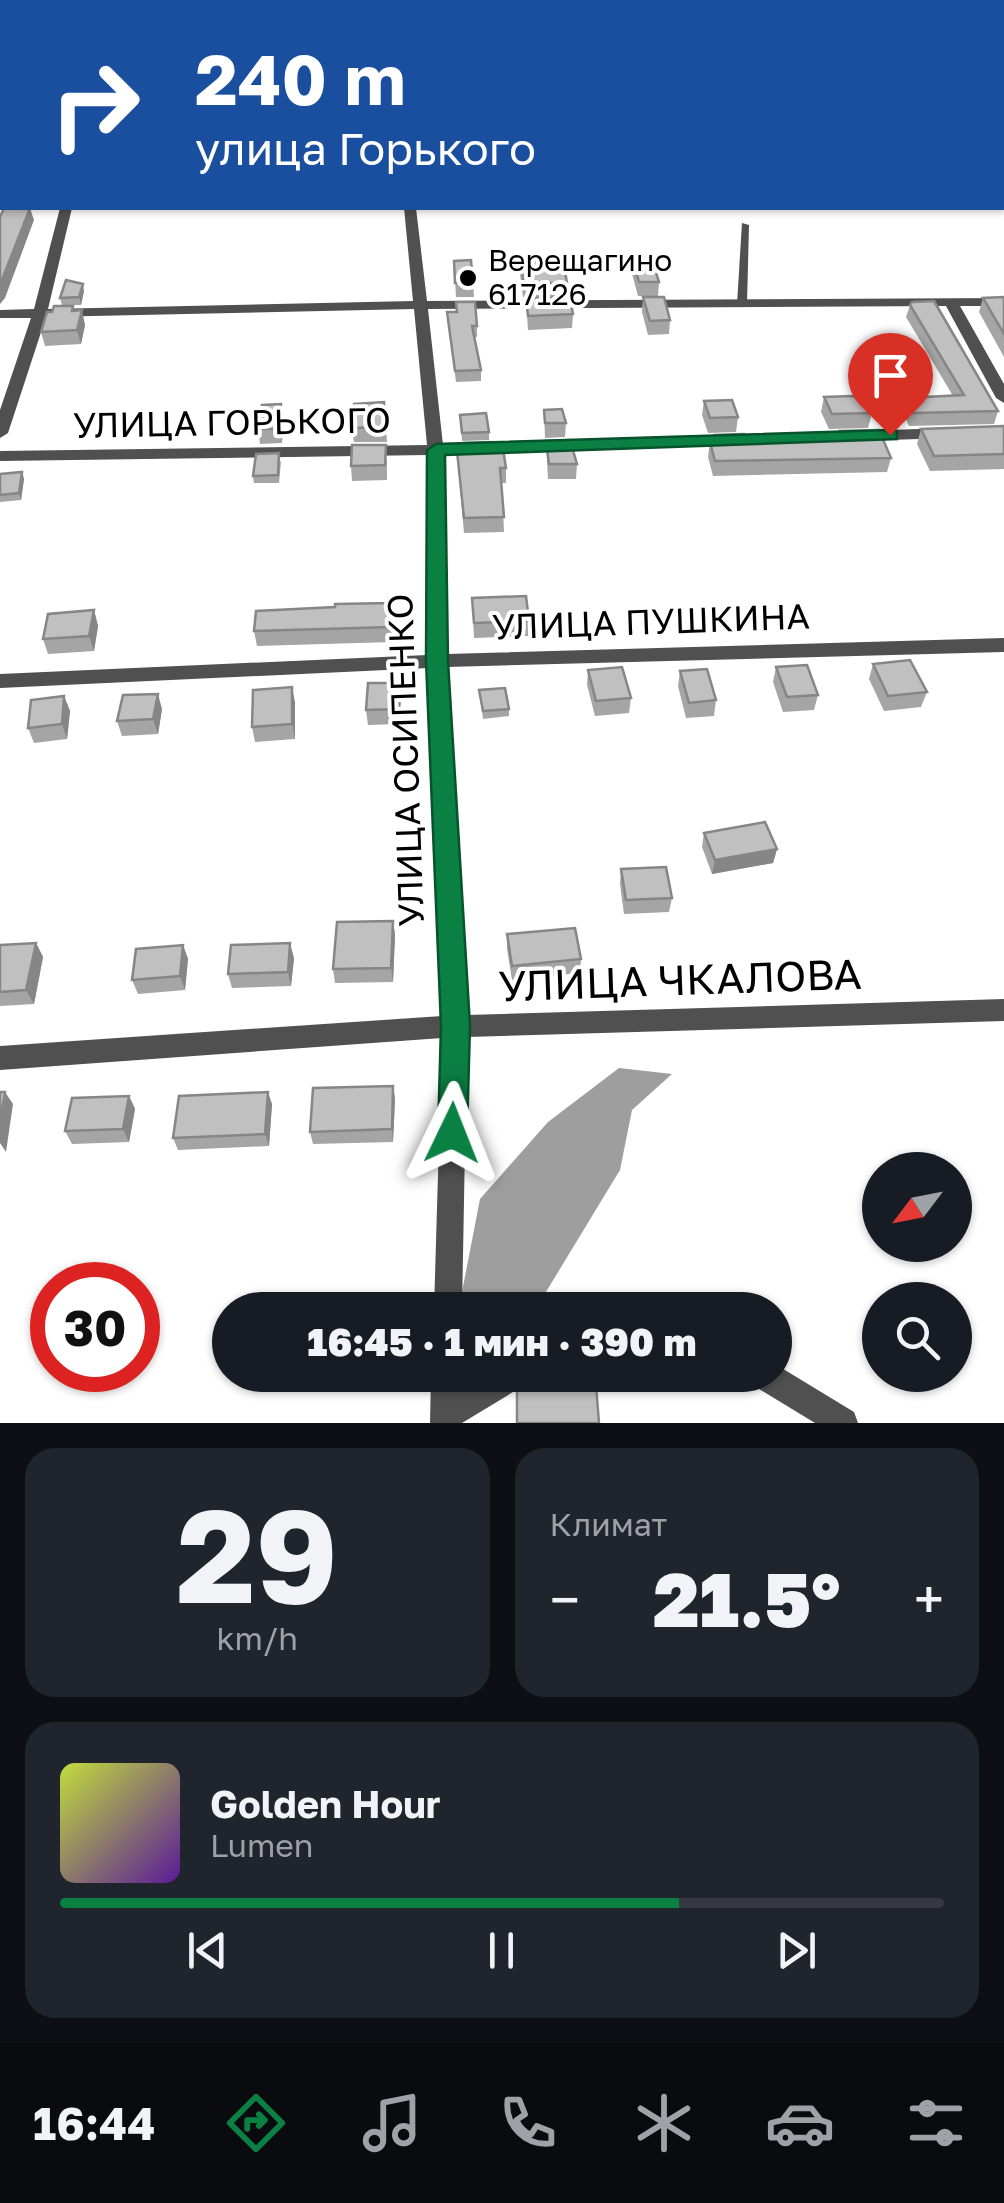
<!DOCTYPE html>
<html lang="ru">
<head>
<meta charset="utf-8">
<style>
  :root { --surface:#171b24; --page:#20242c; --text:#f1f3f6; --muted:#9ea1a6; --line:#363941; --accent:#0b8043 }
  body { margin:0; font-family:"Golos Text",sans-serif; background:var(--page); color:var(--text); height:100vh; display:flex; flex-direction:column; font-size:38px; white-space:nowrap }
  * { box-sizing:border-box; margin:0 }
  p { font-size:32px; color:var(--muted) }
  .icon { flex:none; width:55px; height:55px; fill:none; stroke:currentColor; stroke-width:2; stroke-linecap:round; stroke-linejoin:round }
  .map { position:relative; height:1423px; overflow:hidden }
  .side { display:flex; flex-direction:column; gap:25px; padding:25px; background:#0d0f14; flex:1 }
  .side>* { flex:none }
  .guide { position:absolute; left:0px; top:0px; width:1005px; height:210px; box-shadow:0 2px 8px #0004; background:#1a4fa0; color:#fff; overflow:hidden }
  .needle { width:65px; rotate:238deg }
  .fabs { position:absolute; left:862px; top:1152px; display:grid; gap:20px }
  .fabs a { display:grid; place-items:center; width:110px; height:110px; border-radius:50%; background:var(--surface); box-shadow:0 2px 8px #0004; font-size:50px }
  .speed { position:absolute; left:30px; top:1262px; display:flex; gap:20px; font-size:50px; font-weight:700; text-align:center }
  .speed>* { display:grid; place-content:center; width:130px; height:130px; border-radius:50%; background:var(--surface); box-shadow:0 2px 8px #0004; line-height:1 }
  .speed .limit { border:15px solid #d22; background:#fff; color:#111 }
  .pin { position:absolute; display:grid; place-items:center; width:85px; height:85px; color:#fff; margin:-102px -42px; border-radius:50% 50% 50% 0; rotate:-45deg; box-shadow:0 0 10px #0007 }
  .pin .icon { rotate:45deg }
  .me { position:absolute; width:110px; margin:-55px; rotate:2deg; stroke-linejoin:round; filter:drop-shadow(0 0 8px #0008) }
  .turn { display:flex; align-items:center; gap:35px; height:210px; padding:0 30px; font-size:45px }
  .turn .icon { width:130px; height:130px; stroke-width:2.5 }
  .turn b { display:block; font-size:70px; line-height:85px }
  .big { font-size:75px; font-weight:800; line-height:1.1 }
  .side .tile { flex:1; display:flex; flex-direction:column; justify-content:center; gap:15px; min-width:0; padding:0 35px; border-radius:30px; background:var(--page) }
  .side .dial { align-items:center; gap:0 }
  .dial b { font-size:130px; line-height:1 }
  .song { display:flex; align-items:center; gap:30px }
  .cover { width:120px; height:120px; border-radius:15px; background:linear-gradient(135deg,hsl(70 70% 55%),hsl(270 70% 35%)) }
  .played { height:10px; border-radius:5px; background:linear-gradient(90deg,var(--accent) 70%,var(--line) 70%) }
  .keys { display:flex; justify-content:space-around; direction:ltr }
  .heat { display:flex; justify-content:space-between; align-items:center; font-size:55px; direction:ltr }
  .side .tiles { flex:1; display:grid; gap:25px; grid-template-columns:1fr 1fr }
  .tile:last-child { grid-column:span 2 }
  .trip { position:absolute; left:212px; top:1292px; width:580px; height:100px; border-radius:50px; background:var(--surface); box-shadow:0 2px 8px #0004; font-weight:800; line-height:100px; text-align:center }
  .menu { display:flex; height:160px; justify-content:space-around; align-items:center; background:#090b0e; color:var(--muted) }
  .menu .icon { width:70px; height:70px }
  .menu .on { color:var(--accent) }
  .menu b { font-size:45px; color:var(--text) }
  .map>svg:first-child { display:block }
  .water { fill:#9e9e9e }
  .lines { fill:none; stroke-linecap:round; stroke-linejoin:round }
  .lane { fill:#505050; fill-rule:evenodd }
  .street { fill:#505050; fill-rule:evenodd }
  .secondary { fill:#1d1d1d; fill-rule:evenodd }
  .wall { fill:#a5a5a5 }
  .shaded-wall { fill:#868686 }
  .building { fill:#c0c0c0; stroke:#868686; stroke-width:2.5 }
  .route { fill:#0b8043; stroke:#07532c; stroke-width:2.5 }
  .poi-dot { fill:#000; stroke:#fff; stroke-width:4 }
  .labels { text-anchor:middle; stroke-width:8; stroke-linejoin:round; paint-order:stroke }
  .far-poi-label { font-size:30px; fill:#000; stroke:#fff; text-anchor:start }
  .street-label { font-size:35px; fill:#000; stroke:#fff }
  .near-street-label { font-size:42px; fill:#000; stroke:#fff }
</style>
</head>
<body>
<div class="map">
<svg width="1004" height="1423" viewBox="0 0 1004 1423">
  <rect width="100%" height="100%" fill="#fff"/>
  <path class="water" d="M 619,1068 L 672,1074 L 632,1110 L 620,1170 L 535,1310 L 463,1310 L 462,1292 L 480,1199 L 548,1122 Z"/>
  <g class="lines">
    <path class="lane" d="M 742,223 L 749,225 L 747,304 L 742,307 L 737,304 Z"/>
    <g class="street">
      <path d="M 51,0 L 132,0 L 50,2 Z"/>
      <path d="M 199,0 L 446,0 L 447,1 L 203,2 Z"/>
      <path d="M 0,176 L 2,177 L 2,183 L 0,184 Z"/>
      <path d="M 60,208 L 72,208 L 48,309 L 413,301 L 404,208 L 416,208 L 427,301 L 1004,298 L 1004,306 L 960,306 L 1004,384 L 1004,403 L 996,398 L 946,306 L 428,309 L 443,445 L 948,428 L 956,433 L 948,438 L 444,455 L 447,654 L 1004,638 L 1004,652 L 447,667 L 467,1015 L 1004,999 L 1004,1021 L 467,1037 L 462,1310 L 434,1310 L 442,1038 L 0,1070 L 0,1046 L 442,1016 L 428,668 L 0,688 L 0,674 L 427,655 L 428,455 L 0,461 L 0,451 L 427,445 L 414,309 L 46,317 L 8,433 L 0,438 L 0,410 L 31,318 L 0,318 L 0,310 L 34,309 Z"/>
      <path d="M 775,1364 L 854,1412 L 858,1423 L 815,1423 L 754,1386 L 750,1375 L 775,1375 Z"/>
      <path d="M 431,1375 L 461,1375 L 461,1389 L 484,1375 L 527,1375 L 523,1386 L 462,1423 L 430,1423 Z"/>
    </g>
    <g class="secondary">
      <path d="M 930,0 L 942,0 L 944,2 L 933,2 Z"/>
      <rect x="1002" y="47" width="2" height="7"/>
      <rect x="0" y="80" width="2" height="6"/>
    </g>
  </g>
  <g class="wall">
    <rect x="416" y="0" width="173" height="2"/>
    <path d="M 751,0 L 824,0 L 824,2 L 752,2 Z"/>
    <path d="M 632,257 L 659,282 L 658,296 L 638,296 L 631,270 Z"/>
    <path d="M 521,260 L 567,283 L 566,297 L 523,297 L 520,274 Z"/>
    <path d="M 454,261 L 473,283 L 474,297 L 456,297 Z"/>
    <path d="M 84,291 L 81,305 L 62,305 L 60,298 Z"/>
    <path d="M 643,297 L 670,320 L 669,334 L 648,335 L 642,312 Z"/>
    <path d="M 1004,297 L 1004,357 L 979,312 L 983,298 Z"/>
    <path d="M 526,298 L 573,314 L 572,328 L 528,330 Z"/>
    <path d="M 910,305 L 998,411 L 994,424 L 909,426 L 902,411 L 905,398 L 953,396 L 906,317 Z"/>
    <path d="M 74,311 L 85,325 L 81,344 L 45,346 L 41,332 Z"/>
    <path d="M 447,312 L 477,326 L 477,337 L 474,337 L 481,370 L 481,381 L 456,382 Z"/>
    <path d="M 824,397 L 872,413 L 868,428 L 829,429 L 821,412 Z"/>
    <path d="M 704,401 L 738,417 L 736,432 L 708,433 L 702,415 Z"/>
    <path d="M 384,402 L 387,442 L 354,442 L 352,428 Z"/>
    <path d="M 281,404 L 283,419 L 282,443 L 260,444 L 258,429 Z"/>
    <path d="M 544,410 L 566,423 L 565,437 L 545,438 Z"/>
    <path d="M 460,415 L 489,432 L 489,440 L 462,441 Z"/>
    <path d="M 1004,426 L 1004,469 L 930,471 L 917,444 L 921,429 Z"/>
    <path d="M 840,431 L 891,458 L 887,472 L 713,476 L 708,457 L 710,442 L 714,442 L 715,435 L 746,441 L 838,438 Z"/>
    <path d="M 546,441 L 577,464 L 576,479 L 548,479 Z"/>
    <path d="M 465,443 L 493,449 L 506,468 L 506,483 L 502,483 L 504,532 L 464,533 L 457,451 L 465,451 Z"/>
    <path d="M 387,459 L 387,480 L 352,481 L 351,466 Z"/>
    <path d="M 281,461 L 279,483 L 254,483 L 253,476 Z"/>
    <path d="M 22,472 L 24,479 L 21,500 L 0,502 L 0,474 Z"/>
    <path d="M 472,598 L 529,621 L 529,636 L 474,638 Z"/>
    <path d="M 392,603 L 392,642 L 257,646 L 254,631 L 335,607 Z"/>
    <path d="M 94,610 L 98,626 L 94,651 L 48,654 L 43,639 Z"/>
    <path d="M 873,664 L 927,692 L 921,707 L 884,711 L 869,679 Z"/>
    <path d="M 776,667 L 818,695 L 814,710 L 783,712 L 773,682 Z"/>
    <path d="M 588,670 L 631,698 L 629,713 L 595,716 L 587,685 Z"/>
    <path d="M 680,671 L 716,700 L 714,716 L 686,718 L 678,686 Z"/>
    <path d="M 400,683 L 401,698 L 399,724 L 368,725 L 366,710 Z"/>
    <path d="M 479,690 L 509,709 L 509,716 L 483,719 Z"/>
    <path d="M 64,696 L 70,711 L 67,739 L 34,743 L 28,728 Z"/>
    <path d="M 295,702 L 295,739 L 255,742 L 252,727 Z"/>
    <path d="M 162,709 L 158,734 L 122,736 L 117,721 Z"/>
    <path d="M 704,833 L 777,849 L 773,863 L 712,874 L 702,847 Z"/>
    <path d="M 621,869 L 672,898 L 669,912 L 624,914 L 620,884 Z"/>
    <path d="M 393,921 L 395,935 L 393,982 L 335,983 L 333,969 Z"/>
    <path d="M 507,934 L 581,959 L 580,973 L 512,980 L 507,949 Z"/>
    <path d="M 36,943 L 43,957 L 34,1004 L 0,1006 L 0,945 Z"/>
    <path d="M 183,945 L 188,959 L 185,990 L 138,994 L 132,980 Z"/>
    <path d="M 294,958 L 291,986 L 232,988 L 228,974 Z"/>
    <path d="M 393,1086 L 395,1099 L 393,1142 L 313,1144 L 310,1132 Z"/>
    <path d="M 129,1096 L 135,1109 L 129,1142 L 72,1144 L 65,1131 Z"/>
    <path d="M 272,1104 L 269,1146 L 178,1150 L 173,1138 Z"/>
  </g>
  <g class="shaded-wall">
    <path d="M 30,208 L 34,220 L 5,298 L 0,304 L 0,285 Z"/>
    <path d="M 83,284 L 84,291 L 81,305 L 79,297 Z"/>
    <path d="M 82,310 L 85,325 L 81,344 L 77,330 Z"/>
    <path d="M 281,404 L 283,419 L 282,443 L 280,429 Z"/>
    <path d="M 22,472 L 24,479 L 21,500 L 19,493 Z"/>
    <path d="M 94,610 L 98,626 L 94,651 L 89,636 Z"/>
    <path d="M 400,683 L 401,698 L 399,724 L 398,709 Z"/>
    <path d="M 292,687 L 295,702 L 295,739 L 292,724 Z"/>
    <path d="M 158,694 L 162,709 L 158,734 L 153,719 Z"/>
    <path d="M 64,696 L 70,711 L 67,739 L 62,724 Z"/>
    <path d="M 777,849 L 773,863 L 712,874 L 715,860 Z"/>
    <path d="M 393,921 L 395,935 L 393,982 L 391,968 Z"/>
    <path d="M 36,943 L 43,957 L 34,1004 L 26,990 Z"/>
    <path d="M 290,943 L 294,958 L 291,986 L 288,972 Z"/>
    <path d="M 183,945 L 188,959 L 185,990 L 180,976 Z"/>
    <path d="M 393,1086 L 395,1099 L 393,1142 L 392,1129 Z"/>
    <path d="M 5,1092 L 13,1104 L 6,1152 L 0,1143 L 0,1123 Z"/>
    <path d="M 268,1092 L 272,1104 L 269,1146 L 265,1134 Z"/>
    <path d="M 129,1096 L 135,1109 L 129,1142 L 123,1129 Z"/>
  </g>
  <g class="building">
    <path d="M 0,0 L 43,0 L 42,2 L 2,2 L 2,7 L 0,8 Z"/>
    <rect x="308" y="0" width="63" height="2"/>
    <path d="M 416,0 L 482,0 L 431,2 L 416,2 Z"/>
    <path d="M 548,0 L 589,0 L 549,2 Z"/>
    <path d="M 641,0 L 669,0 L 670,1 L 642,2 Z"/>
    <path d="M 1002,156 L 1004,156 L 1004,180 L 1002,179 Z"/>
    <path d="M 4,208 L 30,208 L 0,285 L 0,217 Z"/>
    <path d="M 632,257 L 651,257 L 659,282 L 639,282 Z"/>
    <path d="M 471,260 L 473,283 L 455,283 L 454,261 Z"/>
    <path d="M 521,260 L 563,260 L 567,283 L 524,283 Z"/>
    <path d="M 66,280 L 83,284 L 79,297 L 60,298 Z"/>
    <path d="M 643,297 L 664,297 L 670,320 L 650,321 Z"/>
    <path d="M 1004,297 L 1004,334 L 983,298 Z"/>
    <path d="M 526,298 L 570,298 L 573,314 L 528,316 Z"/>
    <path d="M 934,301 L 998,411 L 913,413 L 905,398 L 964,395 L 910,305 L 912,302 Z"/>
    <path d="M 456,302 L 475,302 L 477,326 L 472,326 L 481,370 L 455,371 L 447,312 L 457,312 Z"/>
    <path d="M 54,306 L 73,306 L 72,311 L 82,310 L 77,330 L 41,332 L 47,312 L 52,312 Z"/>
    <path d="M 852,396 L 866,399 L 872,413 L 832,414 L 824,397 Z"/>
    <path d="M 732,400 L 738,417 L 710,418 L 704,401 Z"/>
    <path d="M 384,402 L 386,427 L 352,428 L 354,404 Z"/>
    <path d="M 281,404 L 280,429 L 258,429 L 262,405 Z"/>
    <path d="M 562,409 L 566,423 L 545,423 L 544,410 Z"/>
    <path d="M 486,413 L 489,432 L 462,433 L 460,415 Z"/>
    <path d="M 1004,426 L 1004,454 L 934,456 L 921,429 Z"/>
    <path d="M 879,430 L 891,458 L 715,461 L 710,442 L 717,441 L 715,435 L 744,434 L 746,441 L 843,438 L 840,431 Z"/>
    <path d="M 570,440 L 577,464 L 549,464 L 546,441 Z"/>
    <path d="M 492,442 L 493,449 L 503,449 L 506,468 L 500,468 L 504,517 L 464,518 L 457,451 L 466,451 L 465,443 Z"/>
    <path d="M 352,445 L 386,445 L 385,465 L 351,466 Z"/>
    <path d="M 279,453 L 278,475 L 253,476 L 256,454 Z"/>
    <path d="M 22,472 L 19,493 L 0,495 L 0,474 Z"/>
    <path d="M 526,596 L 529,621 L 474,623 L 472,598 Z"/>
    <path d="M 392,603 L 391,627 L 254,631 L 256,611 L 335,607 L 335,604 Z"/>
    <path d="M 94,610 L 89,636 L 43,639 L 48,614 Z"/>
    <path d="M 910,660 L 927,692 L 888,696 L 873,664 Z"/>
    <path d="M 807,665 L 818,695 L 787,697 L 776,667 Z"/>
    <path d="M 622,667 L 631,698 L 596,701 L 588,670 Z"/>
    <path d="M 707,669 L 716,700 L 689,703 L 680,671 Z"/>
    <path d="M 368,683 L 400,683 L 398,709 L 366,710 Z"/>
    <path d="M 292,687 L 292,724 L 252,727 L 253,690 Z"/>
    <path d="M 505,688 L 509,709 L 483,711 L 479,690 Z"/>
    <path d="M 158,694 L 153,719 L 117,721 L 123,695 Z"/>
    <path d="M 64,696 L 62,724 L 28,728 L 31,700 Z"/>
    <path d="M 765,822 L 777,849 L 715,860 L 704,833 Z"/>
    <path d="M 666,867 L 672,898 L 626,900 L 621,869 Z"/>
    <path d="M 393,921 L 391,968 L 333,969 L 337,922 Z"/>
    <path d="M 575,928 L 581,959 L 512,966 L 507,934 Z"/>
    <path d="M 36,943 L 26,990 L 0,992 L 0,945 Z"/>
    <path d="M 290,943 L 288,972 L 228,974 L 231,945 Z"/>
    <path d="M 183,945 L 180,976 L 132,980 L 136,949 Z"/>
    <path d="M 393,1086 L 392,1129 L 310,1132 L 313,1088 Z"/>
    <path d="M 0,1092 L 5,1092 L 0,1123 Z"/>
    <path d="M 268,1092 L 265,1134 L 173,1138 L 179,1096 Z"/>
    <path d="M 129,1096 L 123,1129 L 65,1131 L 72,1098 Z"/>
    <path d="M 596,1385 L 599,1423 L 517,1423 L 517,1386 Z"/>
  </g>
  <path class="route" d="M 890,430 L 897,431 L 897,439 L 445,455 L 448,661 L 470,1026 L 467,1133 L 463,1143 L 452,1147 L 442,1143 L 438,1133 L 441,1026 L 426,661 L 427,450 L 436,444 Z"/>
  <circle class="poi-dot" cx="468" cy="278" r="10"/>
  <g class="labels">
    <g class="far-poi-label">
      <text x="488" y="271">Верещагино<tspan x="488" dy="34">617126</tspan></text>
    </g>
    <g class="street-label">
      <text transform="translate(232 423) rotate(-1)" y="12">УЛИЦА ГОРЬКОГО</text>
      <text transform="translate(651 622) rotate(-2)" y="12">УЛИЦА ПУШКИНА</text>
      <text transform="translate(406 760) rotate(-92)" y="12">УЛИЦА ОСИПЕНКО</text>
    </g>
    <g class="near-street-label">
      <text transform="translate(680 980) rotate(-2)" y="15">УЛИЦА ЧКАЛОВА</text>
    </g>
  </g>
</svg>
<div class="fabs">
<a><svg class="needle" viewBox="-14 -14 28 28"><path d="M0-13l5 13h-10z" fill="#e53935"/><path d="M0 13l5-13h-10z" fill="#9ea1a6"/></svg></a>
<a><svg class="icon" aria-label="search" viewBox="0 0 24 24"><circle cx="10" cy="10" r="6"/><path d="M15 15l6 6"/></svg></a>
</div>
<div class="speed"><div class="limit">30</div></div>
<div class="pin" style="left:890px;top:435px;background:#d93025"><svg class="icon" aria-label="arrive" viewBox="0 0 24 24"><path d="M6 21V4h12l-3 4 3 4H6"/></svg></div>
<svg class="me" style="left:452px;top:1133px" viewBox="-20 -20 40 40"><path d="M0-17L14 15 0 8-14 15z" fill="#0b8043" stroke="#fff" stroke-width="4"/></svg>
<div class="trip">16:45 · 1 мин · 390 m</div>
<div class="guide">
<div class="turn"><svg class="icon" aria-label="right" viewBox="0 0 24 24"><path d="M7 20v-9h11M14 6l5 5-5 5"/></svg><div><b>240 m</b>улица Горького</div></div>
</div>
</div>
<section class="side">
<div class="tiles">
<div class="tile dial"><b>29</b><p>km/h</p></div>
<div class="tile"><p>Климат</p>
<div class="heat"><a>−</a><b class="big">21.5°</b><a>+</a></div>
</div>
<div class="tile">
<div class="song"><i class="cover"></i><div><b>Golden Hour</b><p>Lumen</p></div></div>
<div class="played"></div>
<div class="keys"><svg class="icon" aria-label="previous" viewBox="0 0 24 24"><path d="M18 5L8 12l10 7zM5 5v14"/></svg><svg class="icon" aria-label="pause" viewBox="0 0 24 24"><path d="M8 5v14M16 5v14"/></svg><svg class="icon" aria-label="next" viewBox="0 0 24 24"><path d="M6 5l10 7-10 7zM19 5v14"/></svg></div>
</div>
</div>
</section>
<nav class="menu">
<b>16:44</b>
<svg class="icon on" aria-label="directions" viewBox="0 0 24 24"><path d="M12 3l9 9-9 9-9-9zM9 14v-3h6M13 9l2 2-2 2"/></svg>
<svg class="icon" aria-label="music" viewBox="0 0 24 24"><path d="M9 18V5l10-2v13"/><circle cx="6" cy="18" r="3"/><circle cx="16" cy="16" r="3"/></svg>
<svg class="icon" aria-label="phone" viewBox="0 0 24 24"><path d="M5 4h4l2 5-3 2q2 4 5 5l2-3 5 2v4C11 20 4 13 5 4z"/></svg>
<svg class="icon" aria-label="climate" viewBox="0 0 24 24"><path d="M12 3v18M4 7l16 10M4 17L20 7"/></svg>
<svg class="icon" aria-label="car" viewBox="0 0 24 24"><path d="M5 17H2v-5l4-1 3-4h7l3 4 3 1v5h-3M9 17h6M6 11h13"/><circle cx="7" cy="17" r="2"/><circle cx="17" cy="17" r="2"/></svg>
<svg class="icon" aria-label="filters" viewBox="0 0 24 24"><path d="M4 7h16M4 17h16"/><circle cx="9" cy="7" r="2"/><circle cx="15" cy="17" r="2"/></svg>
</nav>
</body>
</html>
